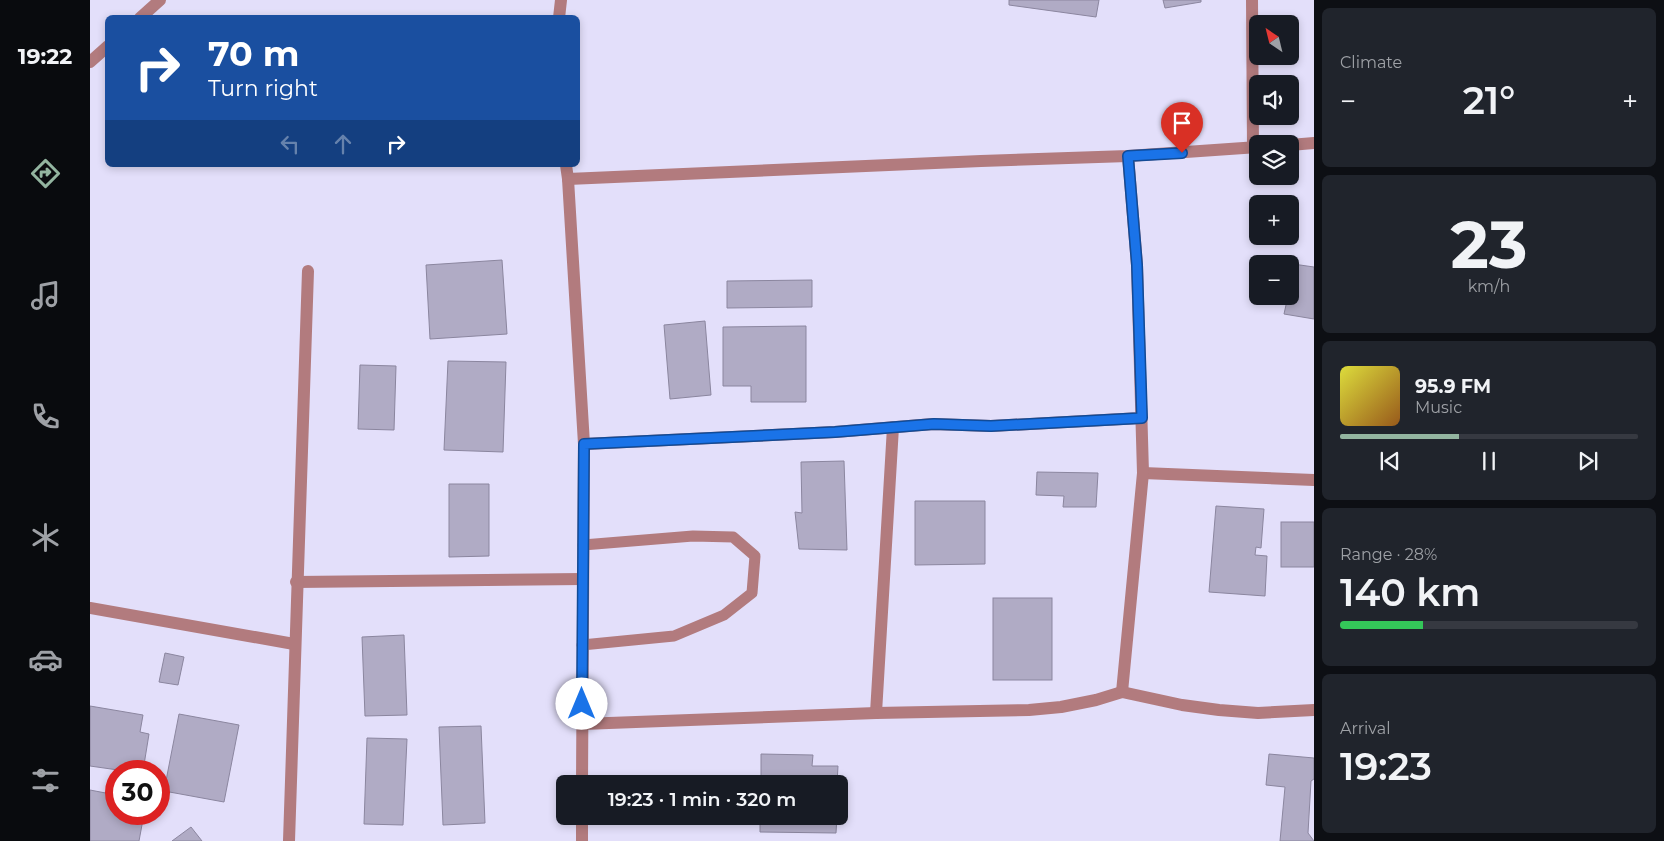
<!DOCTYPE html>
<html lang="en">
<head>
<meta charset="utf-8">
<style>
  :root { --surface:#171b24; --page:#20242c; --text:#f1f3f6; --muted:#9ea1a6; --line:#363941; --accent:#93b5a0 }
  body { margin:0; font-family:Montserrat,sans-serif; background:var(--page); color:var(--text); height:100vh; display:flex; flex-direction:column; font-size:19px; white-space:nowrap }
  * { box-sizing:border-box; margin:0 }
  p { font-size:16px; color:var(--muted) }
  .icon { flex:none; width:28px; height:28px; fill:none; stroke:currentColor; stroke-width:2; stroke-linecap:round; stroke-linejoin:round }
  .map { position:relative; flex:1; overflow:hidden }
  .panel { display:flex; flex-direction:column; gap:8px; padding:8px; background:#0d0f14; width:350px }
  .panel>* { flex:none }
  .hud { position:absolute; left:15px; top:15px; width:475px; height:152px; border-radius:8px; box-shadow:0 2px 8px #0003; background:#1a4fa0; color:#fff; overflow:hidden }
  .needle { width:32px; rotate:325deg }
  .controls { position:absolute; left:1159px; top:15px; display:grid; gap:10px }
  .controls a { display:grid; place-items:center; width:50px; height:50px; border-radius:8px; background:var(--surface); box-shadow:0 2px 8px #0003; font-size:25px }
  .speed { position:absolute; left:15px; top:760px; display:flex; gap:10px; font-size:25px; font-weight:700; text-align:center }
  .speed>* { display:grid; place-content:center; width:65px; height:65px; border-radius:50%; background:var(--surface); box-shadow:0 2px 8px #0003; line-height:1 }
  .speed .limit { border:8px solid #d22; background:#fff; color:#111 }
  .pin { position:absolute; display:grid; place-items:center; width:42px; height:42px; color:#fff; margin:-51px -21px; border-radius:50% 50% 50% 0; rotate:-45deg; box-shadow:0 0 5px #0007 }
  .pin .icon { rotate:45deg }
  .me { position:absolute; width:55px; margin:-28px; rotate:0deg; stroke-linejoin:round; filter:drop-shadow(0 0 4px #0008) }
  .turn { display:flex; align-items:center; gap:18px; height:105px; padding:0 20px; font-size:22px }
  .turn .icon { width:65px; height:65px; stroke-width:2.5 }
  .turn b { display:block; font-size:35px; line-height:42px }
  .lanes { display:flex; align-items:center; height:48px; padding:0 20px; background:#0003; justify-content:center; gap:25px; direction:ltr }
  .lanes .off { opacity:.35 }
  .big { font-size:38px; font-weight:600; line-height:1.1 }
  .panel .card { flex:1; display:flex; flex-direction:column; justify-content:center; gap:8px; min-width:0; padding:0 18px; border-radius:8px; background:var(--page) }
  .panel .dial { align-items:center; gap:0 }
  .dial b { font-size:65px; line-height:1 }
  .song { display:flex; align-items:center; gap:15px }
  .cover { width:60px; height:60px; border-radius:8px; background:linear-gradient(135deg,hsl(60 70% 55%),hsl(30 70% 35%)) }
  .played { height:5px; border-radius:2px; background:linear-gradient(90deg,var(--accent) 40%,var(--line) 40%) }
  .keys { display:flex; justify-content:space-around; direction:ltr }
  .heat { display:flex; justify-content:space-between; align-items:center; font-size:28px; direction:ltr }
  .charge { height:8px; border-radius:4px; background:linear-gradient(90deg,#34c759 28%,var(--line) 0) }
  .trip { position:absolute; left:466px; top:775px; width:292px; height:50px; border-radius:8px; background:var(--surface); box-shadow:0 2px 8px #0003; font-weight:600; line-height:50px; text-align:center }
  main { display:flex; flex:1; min-height:0 }
  .menu { display:flex; flex-direction:column; width:90px; justify-content:space-around; align-items:center; background:#090b0e; color:var(--muted) }
  .menu .icon { width:35px; height:35px }
  .menu .active { color:var(--accent) }
  .menu b { font-size:22px; color:var(--text) }
  .map>svg:first-child { display:block }
  .building { fill:#b0abc5; stroke:#8b869f }
  .lines { fill:none; stroke-linecap:round; stroke-linejoin:round }
  .service { stroke:#b27b7e; stroke-width:11 }
  .minor { stroke:#b27b7e; stroke-width:12 }
  .route-casing { stroke:#114b97; stroke-width:12 }
  .route { stroke:#1a73e8; stroke-width:9 }
</style>
</head>
<body>
<main>
<nav class="menu">
<b>19:22</b>
<svg class="icon active" aria-label="directions" viewBox="0 0 24 24"><path d="M12 3l9 9-9 9-9-9zM9 14v-3h6M13 9l2 2-2 2"/></svg>
<svg class="icon" aria-label="music" viewBox="0 0 24 24"><path d="M9 18V5l10-2v13"/><circle cx="6" cy="18" r="3"/><circle cx="16" cy="16" r="3"/></svg>
<svg class="icon" aria-label="phone" viewBox="0 0 24 24"><path d="M5 4h4l2 5-3 2q2 4 5 5l2-3 5 2v4C11 20 4 13 5 4z"/></svg>
<svg class="icon" aria-label="climate" viewBox="0 0 24 24"><path d="M12 3v18M4 7l16 10M4 17L20 7"/></svg>
<svg class="icon" aria-label="car" viewBox="0 0 24 24"><path d="M5 17H2v-5l4-1 3-4h7l3 4 3 1v5h-3M9 17h6M6 11h13"/><circle cx="7" cy="17" r="2"/><circle cx="17" cy="17" r="2"/></svg>
<svg class="icon" aria-label="filters" viewBox="0 0 24 24"><path d="M4 7h16M4 17h16"/><circle cx="9" cy="7" r="2"/><circle cx="15" cy="17" r="2"/></svg>
</nav>
<div class="map">
<svg width="1224" height="841" viewBox="0 0 1224 841">
  <rect width="100%" height="100%" fill="#e3dffa"/>
  <g class="building">
    <path d="M 919,0 L 1009,0 L 1006,17 L 919,5 Z"/>
    <path d="M 1073,0 L 1111,0 L 1111,2 L 1075,8 Z"/>
    <path d="M 412,260 L 417,334 L 340,339 L 336,265 Z"/>
    <path d="M 1203,264 L 1224,267 L 1224,319 L 1194,314 L 1198,296 L 1200,296 L 1200,283 Z"/>
    <path d="M 722,280 L 722,307 L 637,308 L 637,281 Z"/>
    <path d="M 615,321 L 621,395 L 580,399 L 574,325 Z"/>
    <path d="M 716,326 L 716,402 L 661,402 L 661,386 L 633,386 L 633,327 Z"/>
    <path d="M 358,361 L 416,362 L 413,452 L 354,450 Z"/>
    <path d="M 270,365 L 306,366 L 304,430 L 268,429 Z"/>
    <path d="M 754,461 L 757,550 L 709,549 L 705,512 L 712,513 L 711,462 Z"/>
    <path d="M 947,472 L 1008,473 L 1006,507 L 973,507 L 974,496 L 946,495 Z"/>
    <path d="M 359,484 L 399,484 L 399,556 L 359,557 Z"/>
    <path d="M 825,501 L 895,501 L 895,564 L 825,565 Z"/>
    <path d="M 1126,506 L 1174,509 L 1171,548 L 1166,547 L 1165,555 L 1177,556 L 1175,596 L 1119,592 Z"/>
    <rect x="1191" y="522" width="33" height="45"/>
    <rect x="903" y="598" width="59" height="82"/>
    <path d="M 314,635 L 317,715 L 275,716 L 272,637 Z"/>
    <path d="M 75,653 L 94,657 L 88,685 L 69,682 Z"/>
    <path d="M 0,706 L 53,715 L 50,732 L 59,734 L 53,771 L 35,771 L 0,766 Z"/>
    <path d="M 89,714 L 149,725 L 134,802 L 74,791 Z"/>
    <path d="M 391,726 L 395,823 L 353,825 L 349,727 Z"/>
    <path d="M 277,738 L 317,739 L 313,825 L 274,824 Z"/>
    <path d="M 671,754 L 723,755 L 722,766 L 748,766 L 747,784 L 671,784 Z"/>
    <path d="M 1179,754 L 1224,758 L 1224,779 L 1221,781 L 1218,833 L 1224,841 L 1190,841 L 1195,787 L 1176,785 Z"/>
    <path d="M 0,790 L 26,795 L 26,814 L 54,814 L 49,841 L 0,841 Z"/>
    <path d="M 670,816 L 747,816 L 746,833 L 670,832 Z"/>
    <path d="M 101,827 L 112,841 L 82,841 Z"/>
  </g>
  <g class="lines">
    <path class="service" d="M 492,645 L 584,636 L 634,615 L 662,593 L 665,556 L 643,537 L 603,536 L 493,545"/>
    <g class="minor">
      <path d="M 1162,0 L 1163,148"/>
      <path d="M 50,18 L 70,0"/>
      <path d="M 469,18 L 471,0"/>
      <path d="M 0,62 L 18,46"/>
      <path d="M 1200,145 L 1224,143"/>
      <path d="M 476,165 L 478,179 L 494,444 L 492,784"/>
      <path d="M 478,179 L 891,161 L 1038,156 L 1168,147"/>
      <path d="M 494,444 L 745,432 L 843,424 L 901,426 L 1051,418"/>
      <path d="M 1053,473 L 1224,480"/>
      <path d="M 206,582 L 492,579"/>
      <path d="M 0,608 L 204,644"/>
      <path d="M 1032,692 L 1053,473 L 1047,265 L 1038,156"/>
      <path d="M 786,713 L 803,427"/>
      <path d="M 492,724 L 786,713 L 939,710 L 971,707 L 1006,700 L 1032,692 L 1092,705 L 1129,710 L 1168,713 L 1224,710"/>
      <path d="M 492,816 L 492,841"/>
      <path d="M 199,841 L 218,271"/>
    </g>
  </g>
  <g class="lines">
    <g class="route-casing">
      <path id="route" d="M 492,704 L 494,444 L 745,432 L 844,424 L 901,426 L 1052,418 L 1047,265 L 1038,156 L 1092,153"/>
    </g>
    <use href="#route" class="route"/>
  </g>
</svg>
<div class="controls">
<a><svg class="needle" viewBox="-14 -14 28 28"><path d="M0-13l5 13h-10z" fill="#e53935"/><path d="M0 13l5-13h-10z" fill="#9ea1a6"/></svg></a>
<a><svg class="icon" aria-label="sound" viewBox="0 0 24 24"><path d="M4 9h4l5-4v14l-5-4H4zM17 9q2 3 0 6"/></svg></a>
<a><svg class="icon" aria-label="layers" viewBox="0 0 24 24"><path d="M12 4l9 5-9 5-9-5zM3 14l9 5 9-5"/></svg></a>
<a>+</a>
<a>−</a>
</div>
<div class="speed"><div class="limit">30</div></div>
<div class="pin" style="left:1092px;top:153px;background:#d93025"><svg class="icon" aria-label="arrive" viewBox="0 0 24 24"><path d="M6 21V4h12l-3 4 3 4H6"/></svg></div>
<svg class="me" style="left:492px;top:704px" viewBox="-20 -20 40 40"><circle r="19" fill="#fff"/><path d="M0-13L10 11 0 6-10 11z" fill="#1a73e8"/></svg>
<div class="trip">19:23 · 1 min · 320 m</div>
<div class="hud">
<div class="turn"><svg class="icon" aria-label="right" viewBox="0 0 24 24"><path d="M7 20v-9h11M14 6l5 5-5 5"/></svg><div><b>70 m</b>Turn right</div></div>
<div class="lanes"><svg class="icon off" aria-label="left" viewBox="0 0 24 24"><path d="M17 20v-9H6M10 6l-5 5 5 5"/></svg><svg class="icon off" aria-label="ahead" viewBox="0 0 24 24"><path d="M12 20V5M6 11l6-6 6 6"/></svg><svg class="icon" aria-label="right" viewBox="0 0 24 24"><path d="M7 20v-9h11M14 6l5 5-5 5"/></svg></div>
</div>
</div>
<section class="panel">
<div class="card"><p>Climate</p>
<div class="heat"><a>−</a><b class="big">21°</b><a>+</a></div>
</div>
<div class="card dial"><b>23</b><p>km/h</p></div>
<div class="card">
<div class="song"><i class="cover"></i><div><b>95.9 FM</b><p>Music</p></div></div>
<div class="played"></div>
<div class="keys"><svg class="icon" aria-label="previous" viewBox="0 0 24 24"><path d="M18 5L8 12l10 7zM5 5v14"/></svg><svg class="icon" aria-label="pause" viewBox="0 0 24 24"><path d="M8 5v14M16 5v14"/></svg><svg class="icon" aria-label="next" viewBox="0 0 24 24"><path d="M6 5l10 7-10 7zM19 5v14"/></svg></div>
</div>
<div class="card"><p>Range · 28%</p><b class="big">140 km</b><div class="charge"></div></div>
<div class="card"><p>Arrival</p><b class="big">19:23</b></div>
</section>
</main>
</body>
</html>
